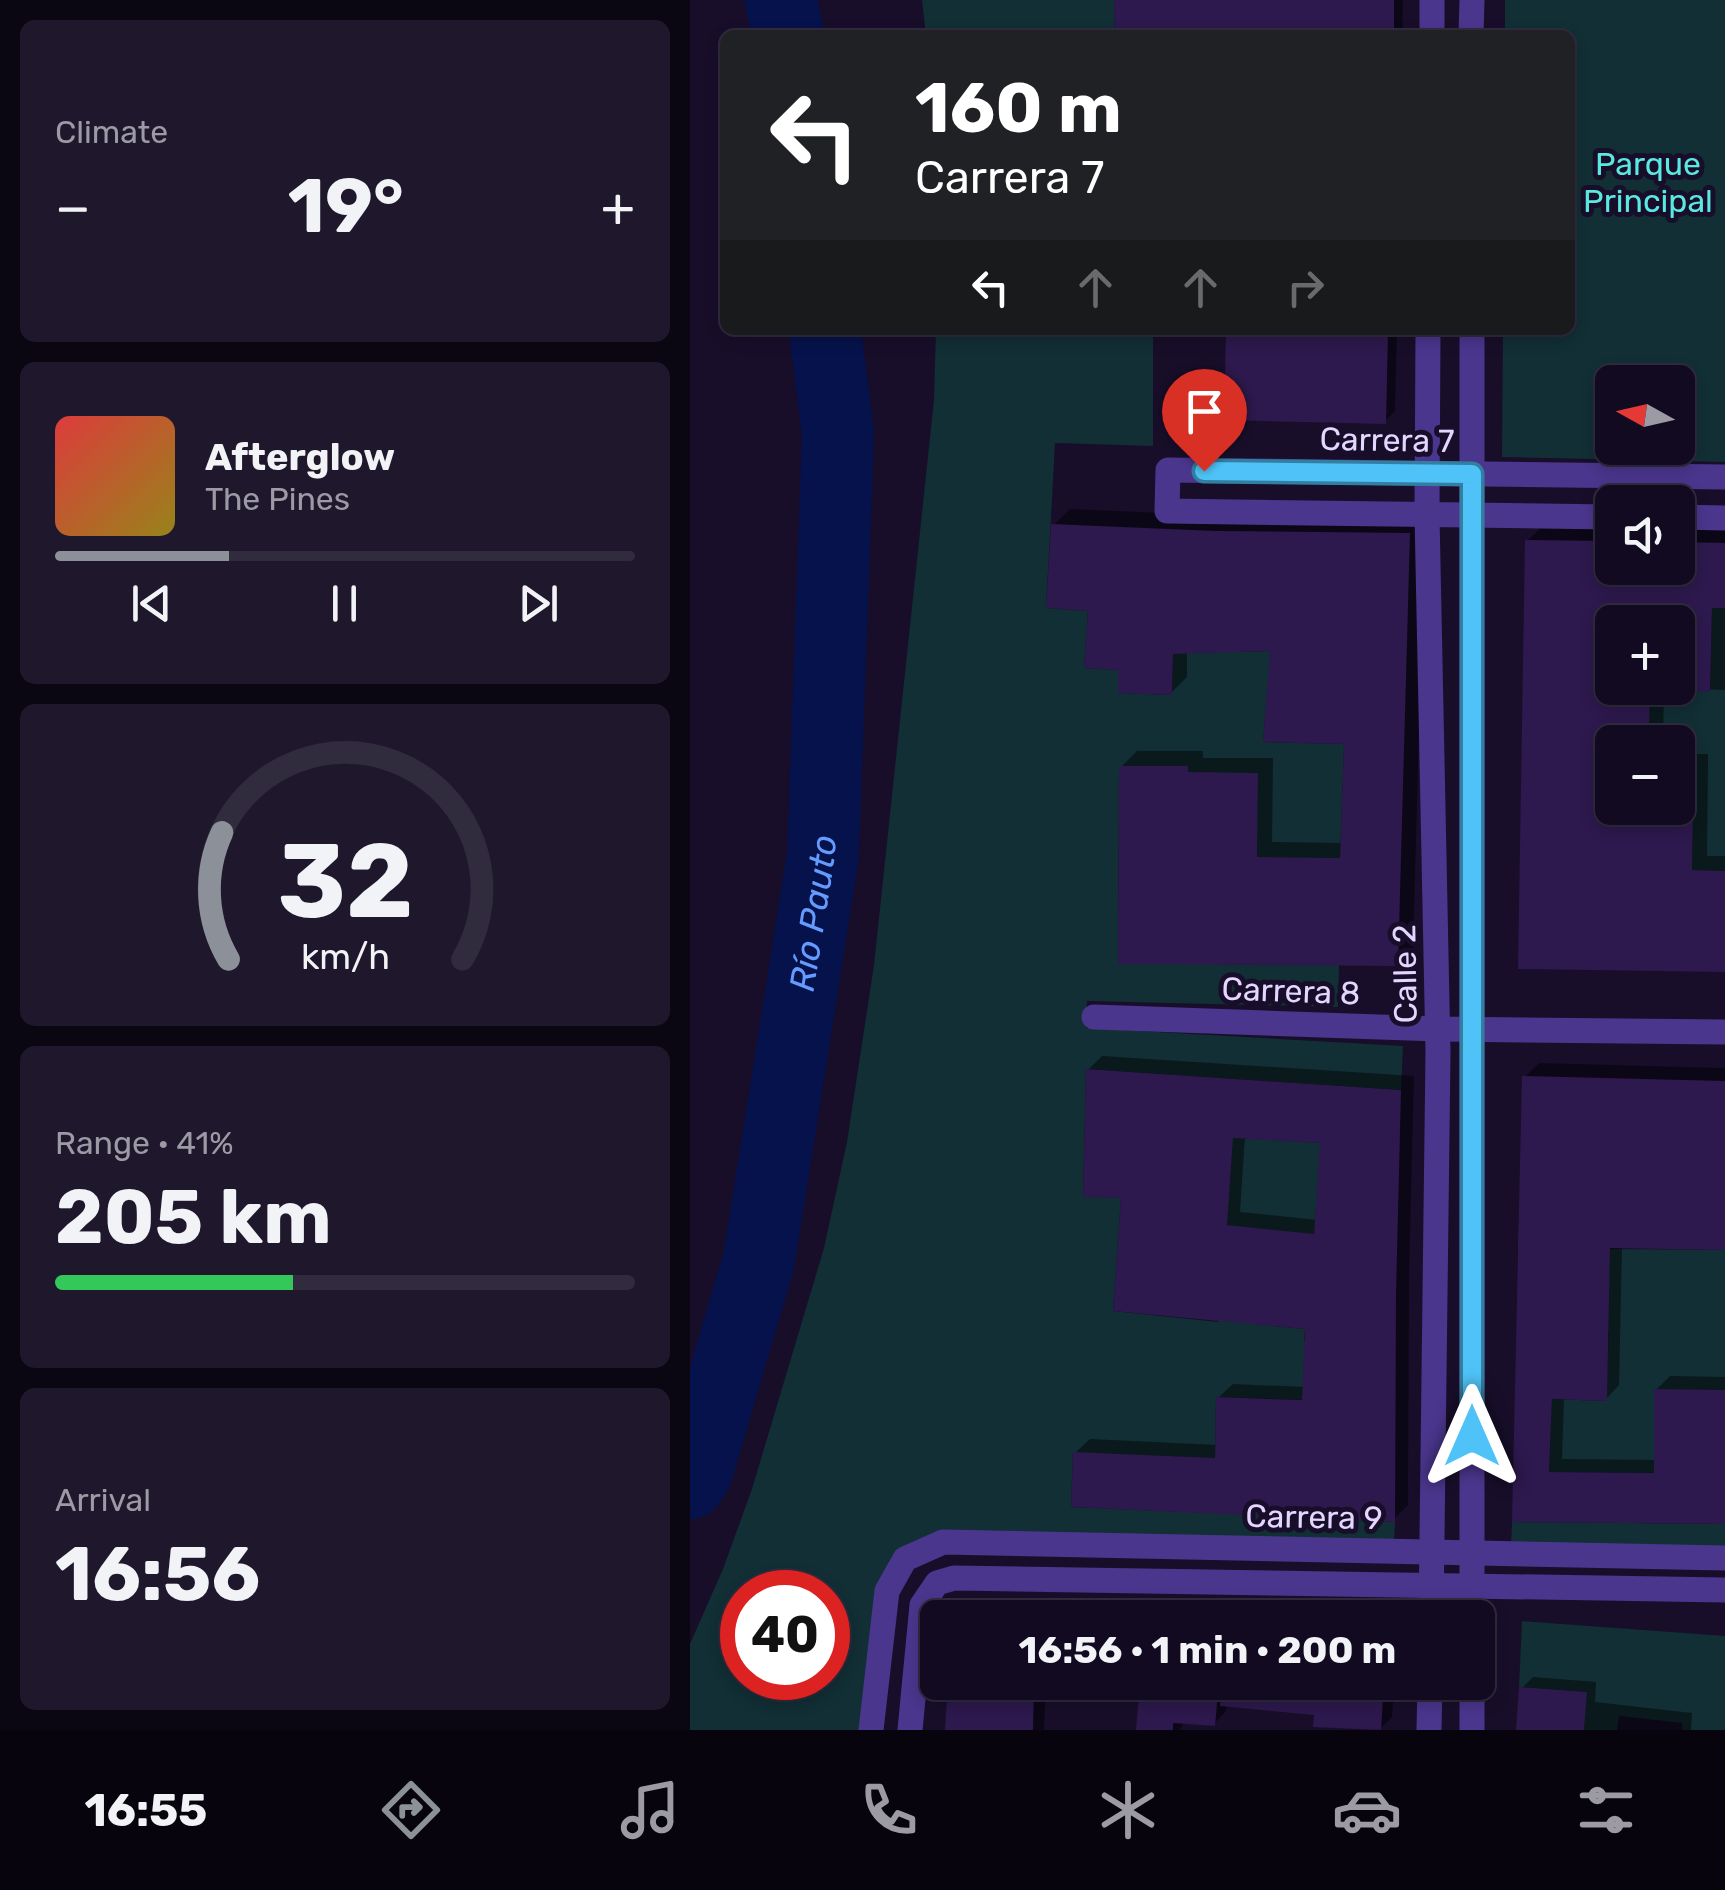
<!DOCTYPE html>
<html lang="en">
<head>
<meta charset="utf-8">
<style>
  :root { --surface:#120a20; --page:#1f182d; --text:#f1f3f6; --muted:#9c9aa5; --line:#312b3e; --accent:#8c9099 }
  body { margin:0; font-family:Rubik,sans-serif; background:var(--page); color:var(--text); height:100vh; display:flex; flex-direction:column; font-size:38px; white-space:nowrap }
  * { box-sizing:border-box; margin:0 }
  p { font-size:32px; color:var(--muted) }
  .icon { flex:none; width:55px; height:55px; fill:none; stroke:currentColor; stroke-width:2; stroke-linecap:round; stroke-linejoin:round }
  .map { position:relative; flex:1; overflow:hidden }
  .drawer { display:flex; flex-direction:column; gap:20px; padding:20px; background:#0a0612; width:690px }
  .drawer>* { flex:none }
  .guide { position:absolute; left:30px; top:30px; width:855px; height:305px; border-radius:15px; box-shadow:0 5px 15px #0003,0 0 0 2px var(--line); background:#202124; color:#fff; overflow:hidden }
  .needle { width:65px; rotate:278deg }
  .controls { position:absolute; left:905px; top:365px; display:grid; gap:20px }
  .controls a { display:grid; place-items:center; width:100px; height:100px; border-radius:15px; background:var(--surface); box-shadow:0 5px 15px #0003,0 0 0 2px var(--line); font-size:50px }
  .speed { position:absolute; left:30px; top:1570px; display:flex; gap:20px; font-size:50px; font-weight:700; text-align:center }
  .speed>* { display:grid; place-content:center; width:130px; height:130px; border-radius:50%; background:var(--surface); box-shadow:0 5px 15px #0003,0 0 0 2px var(--line); line-height:1 }
  .speed .limit { border:15px solid #d22; background:#fff; color:#111 }
  .pin { position:absolute; display:grid; place-items:center; width:85px; height:85px; color:#fff; margin:-102px -42px; border-radius:50% 50% 50% 0; rotate:-45deg; box-shadow:0 0 10px #0007 }
  .pin .icon { rotate:45deg }
  .me { position:absolute; width:110px; margin:-55px; rotate:0deg; stroke-linejoin:round; filter:drop-shadow(0 0 8px #0008) }
  .turn { display:flex; align-items:center; gap:35px; height:210px; padding:0 30px; font-size:45px }
  .turn .icon { width:130px; height:130px; stroke-width:2.5 }
  .turn b { display:block; font-size:70px; line-height:85px }
  .lanes { display:flex; align-items:center; height:95px; padding:0 30px; background:#0003; justify-content:center; gap:50px; direction:ltr }
  .lanes .off { opacity:.35 }
  .big { font-size:75px; font-weight:700; line-height:1.1 }
  .drawer .card { flex:1; display:flex; flex-direction:column; justify-content:center; gap:15px; min-width:0; padding:0 35px; border-radius:15px; background:var(--page) }
  .drawer .dial { align-items:center; gap:0 }
  .dial svg { height:260px; overflow:visible; fill:none; stroke:var(--line); stroke-width:7; stroke-linecap:round; text-anchor:middle }
  .dial text { fill:var(--text); stroke:none }
  .song { display:flex; align-items:center; gap:30px }
  .cover { width:120px; height:120px; border-radius:15px; background:linear-gradient(135deg,hsl(0 70% 55%),hsl(50 70% 35%)) }
  .played { height:10px; border-radius:5px; background:linear-gradient(90deg,var(--accent) 30%,var(--line) 30%) }
  .keys { display:flex; justify-content:space-around; direction:ltr }
  .heat { display:flex; justify-content:space-between; align-items:center; font-size:55px; direction:ltr }
  .charge { height:15px; border-radius:8px; background:linear-gradient(90deg,#34c759 41%,var(--line) 0) }
  .trip { position:absolute; left:230px; top:1600px; width:575px; height:100px; border-radius:15px; background:var(--surface); box-shadow:0 5px 15px #0003,0 0 0 2px var(--line); font-weight:700; line-height:100px; text-align:center }
  .dock { display:flex; height:160px; justify-content:space-around; align-items:center; background:#07040d; color:var(--muted) }
  .dock .icon { width:70px; height:70px }
  .dock .active { color:var(--accent) }
  .dock b { font-size:45px; color:var(--text) }
  main { display:flex; flex:1; min-height:0 }
  .map>svg:first-child { display:block }
  .green { fill:#112f35; fill-rule:evenodd }
  .shadow { fill:#0007; fill-rule:evenodd }
  .lines { fill:none; stroke-linecap:round; stroke-linejoin:round }
  .river { stroke:#06124b; stroke-width:72 }
  .building { fill:#2d194d; fill-rule:evenodd }
  .minor { stroke:#4a368d; stroke-width:25 }
  .tertiary { stroke:#4a368d; stroke-width:25 }
  .route-casing { stroke:#337fa1; stroke-width:25 }
  .route { stroke:#4fc3f7; stroke-width:18 }
  .labels { text-anchor:middle; stroke-width:10; stroke-linejoin:round; paint-order:stroke }
  .park-label { font-size:32px; fill:#59e9e0; stroke:#180e2a }
  .street-label { font-size:32px; fill:#e3d7ff; stroke:#180e2a }
  .water-label { font-size:35px; font-style:italic; fill:#659bff; stroke:#180e2a }
</style>
</head>
<body>
<main>
<section class="drawer">
<div class="card"><p>Climate</p>
<div class="heat"><a>−</a><b class="big">19°</b><a>+</a></div>
</div>
<div class="card">
<div class="song"><i class="cover"></i><div><b>Afterglow</b><p>The Pines</p></div></div>
<div class="played"></div>
<div class="keys"><svg class="icon" aria-label="previous" viewBox="0 0 24 24"><path d="M18 5L8 12l10 7zM5 5v14"/></svg><svg class="icon" aria-label="pause" viewBox="0 0 24 24"><path d="M8 5v14M16 5v14"/></svg><svg class="icon" aria-label="next" viewBox="0 0 24 24"><path d="M6 5l10 7-10 7zM19 5v14"/></svg></div>
</div>
<div class="card dial"><svg viewBox="0 0 100 80">
<path d="M14 69A42 42 0 1 1 86 69"/>
<path d="M14 69A42 42 0 0 1 12 30" stroke="#8c9099"/>
<text x="50" y="56" font-size="32" font-weight="700">32</text>
<text x="50" y="72" font-size="11">km/h</text>
</svg></div>
<div class="card"><p>Range · 41%</p><b class="big">205 km</b><div class="charge"></div></div>
<div class="card"><p>Arrival</p><b class="big">16:56</b></div>
</section>
<div class="map">
<svg width="1035" height="1730" viewBox="0 0 1035 1730">
  <rect width="100%" height="100%" fill="#180e2a"/>
  <g class="green">
    <path d="M 232,0 L 424,0 L 425,35 L 236,35 Z"/>
    <path d="M 815,0 L 1035,0 L 1035,462 L 812,457 L 813,330 L 880,330 L 880,35 L 815,35 ZM 922,382 L 988,382 L 988,448 L 922,448 Z"/>
    <path d="M 246,330 L 463,330 L 463,446 L 365,443 L 356,608 L 398,611 L 394,668 L 428,670 L 429,693 L 482,695 L 484,617 L 540,609 L 541,652 L 655,649 L 576,707 L 573,742 L 654,744 L 650,858 L 609,858 L 498,879 L 498,767 L 429,766 L 428,963 L 649,965 L 648,1007 L 397,1001 L 396,1028 L 713,1046 L 711,1090 L 396,1069 L 393,1196 L 431,1198 L 423,1311 L 528,1322 L 533,1266 L 536,1137 L 631,1143 L 624,1234 L 587,1285 L 583,1326 L 615,1329 L 614,1341 L 655,1401 L 526,1397 L 524,1513 L 705,1522 L 704,1543 L 214,1551 L 174,1730 L 0,1730 L 0,1644 L 33,1569 L 62,1489 L 134,1248 L 157,1142 L 184,965 L 244,400 ZM 383,1453 L 498,1457 L 495,1512 L 381,1507 ZM 52,1592 L 138,1592 L 138,1678 L 52,1678 Z"/>
    <path d="M 1022,608 L 1035,608 L 1035,871 L 1002,870 L 1003,769 L 988,769 L 988,742 L 959,742 L 960,689 L 1020,691 Z"/>
    <path d="M 829,1219 L 897,1221 L 897,1229 L 919,1249 L 1035,1250 L 1035,1390 L 964,1390 L 964,1473 L 859,1472 L 862,1399 L 916,1401 L 919,1332 L 859,1249 L 828,1248 Z"/>
    <path d="M 822,1522 L 1035,1524 L 1035,1552 L 821,1546 Z"/>
    <path d="M 832,1621 L 1035,1636 L 1035,1730 L 992,1730 L 992,1723 L 929,1716 L 927,1730 L 894,1730 L 896,1692 L 829,1687 Z"/>
  </g>
  <g class="shadow">
    <path d="M 426,0 L 713,0 L 712,35 L 427,35 Z"/>
    <path d="M 539,330 L 707,330 L 705,411 L 695,421 Z"/>
    <path d="M 380,509 L 544,516 L 735,518 L 723,948 L 707,964 L 431,767 L 447,751 L 513,751 L 513,758 L 583,758 L 582,842 L 653,843 L 656,742 L 583,649 L 497,651 L 497,677 L 481,693 L 430,668 L 364,525 Z"/>
    <path d="M 853,526 L 922,527 L 922,568 L 988,568 L 988,528 L 1035,529 L 1035,690 L 985,688 L 988,622 L 922,622 L 922,688 L 974,688 L 973,742 L 922,742 L 922,808 L 988,808 L 988,754 L 1018,754 L 1017,856 L 1035,856 L 1035,971 L 830,967 L 837,541 Z"/>
    <path d="M 412,1056 L 724,1076 L 719,1278 L 718,1505 L 704,1519 L 385,1453 L 400,1439 L 528,1445 L 528,1398 L 543,1384 L 615,1387 L 617,1327 L 434,1196 L 398,1070 ZM 555,1136 L 633,1141 L 627,1220 L 550,1212 Z"/>
    <path d="M 849,1063 L 1035,1068 L 1035,1248 L 932,1246 L 929,1385 L 916,1399 L 874,1397 L 872,1459 L 966,1460 L 966,1390 L 980,1376 L 1035,1377 L 1035,1523 L 824,1519 L 835,1077 Z"/>
    <path d="M 280,1598 L 544,1618 L 266,1618 L 267,1610 Z"/>
    <path d="M 843,1677 L 906,1682 L 905,1702 L 1002,1713 L 1001,1730 L 829,1730 L 832,1688 Z"/>
    <path d="M 261,1682 L 356,1682 L 354,1730 L 257,1730 Z"/>
    <path d="M 422,1682 L 704,1682 L 702,1717 L 690,1729 L 626,1712 L 537,1704 L 536,1711 L 524,1724 L 494,1722 L 490,1730 L 449,1730 L 452,1690 L 421,1687 Z"/>
  </g>
  <g class="lines">
    <g class="river">
      <path d="M 91,0 L 98,35"/>
      <path id="s1" d="M 0,1483 L 7,1471 L 69,1260 L 133,855 L 148,434 L 135,330"/>
    </g>
  </g>
  <g class="building">
    <path d="M 424,0 L 704,0 L 704,35 L 425,35 Z"/>
    <path d="M 536,330 L 698,330 L 696,424 L 534,420 Z"/>
    <path d="M 361,524 L 526,531 L 720,533 L 708,966 L 428,964 L 429,766 L 498,766 L 498,772 L 568,773 L 567,857 L 650,858 L 654,744 L 573,742 L 580,651 L 483,654 L 482,695 L 428,693 L 428,670 L 394,668 L 398,611 L 356,608 Z"/>
    <path d="M 835,540 L 922,541 L 922,568 L 988,568 L 988,542 L 1035,543 L 1035,608 L 1022,608 L 1020,692 L 988,690 L 988,622 L 922,622 L 922,688 L 960,688 L 959,742 L 922,742 L 922,808 L 1003,808 L 1002,870 L 1035,871 L 1035,972 L 828,969 Z"/>
    <path d="M 396,1069 L 711,1090 L 706,1294 L 705,1522 L 381,1507 L 383,1452 L 525,1458 L 526,1397 L 612,1400 L 615,1329 L 423,1311 L 431,1198 L 393,1197 ZM 543,1138 L 630,1143 L 624,1234 L 537,1225 Z"/>
    <path d="M 832,1076 L 1035,1081 L 1035,1250 L 920,1248 L 917,1401 L 862,1399 L 859,1472 L 964,1473 L 964,1389 L 1035,1390 L 1035,1524 L 822,1522 Z"/>
    <path d="M 258,1682 L 344,1682 L 343,1730 L 255,1730 Z"/>
    <path d="M 450,1682 L 529,1682 L 525,1726 L 483,1723 L 483,1730 L 446,1730 Z"/>
    <path d="M 531,1682 L 694,1682 L 691,1730 L 623,1727 L 624,1715 L 530,1706 Z"/>
    <path d="M 829,1687 L 897,1692 L 894,1730 L 826,1730 Z"/>
  </g>
  <g class="lines">
    <g class="minor">
      <path d="M 922,517 L 477,511 L 478,470 L 1035,477"/>
      <path d="M 988,517 L 1035,518"/>
      <path d="M 404,1017 L 748,1029 L 1035,1032"/>
      <path d="M 181,1730 L 197,1591 L 215,1559 L 253,1542 L 1035,1558"/>
      <path d="M 220,1730 L 232,1605 L 247,1583 L 264,1578 L 1035,1590"/>
    </g>
    <g class="tertiary">
      <path d="M 742,35 L 742,0"/>
      <path d="M 781,35 L 782,0"/>
      <path d="M 738,330 L 737,515 L 748,1052 L 741,1618"/>
      <path d="M 782,330 L 782,1618"/>
      <path d="M 782,1682 L 782,1730"/>
      <path d="M 739,1730 L 740,1682"/>
    </g>
  </g>
  <g class="lines">
    <g class="route-casing">
      <path id="route" d="M 514,471 L 782,474 L 782,1436"/>
    </g>
    <use href="#route" class="route"/>
  </g>
  <g class="labels">
    <g class="park-label">
      <text x="958" y="175">Parque<tspan x="958" dy="37">Principal</tspan></text>
    </g>
    <g class="street-label">
      <text transform="translate(697 440) rotate(1)" y="11">Carrera 7</text>
      <text transform="translate(715 974) rotate(-91)" y="11">Calle 2</text>
      <text transform="translate(601 991) rotate(2)" y="11">Carrera 8</text>
      <text transform="translate(624 1517) rotate(1)" y="11">Carrera 9</text>
    </g>
    <g class="water-label">
      <text dy="12" stroke="none"><textPath href="#s1" startOffset="585">Río Pauto</textPath></text>
    </g>
  </g>
</svg>
<div class="controls">
<a><svg class="needle" viewBox="-14 -14 28 28"><path d="M0-13l5 13h-10z" fill="#e53935"/><path d="M0 13l5-13h-10z" fill="#9c9aa5"/></svg></a>
<a><svg class="icon" aria-label="sound" viewBox="0 0 24 24"><path d="M4 9h4l5-4v14l-5-4H4zM17 9q2 3 0 6"/></svg></a>
<a>+</a>
<a>−</a>
</div>
<div class="speed"><div class="limit">40</div></div>
<div class="pin" style="left:514px;top:471px;background:#d93025"><svg class="icon" aria-label="arrive" viewBox="0 0 24 24"><path d="M6 21V4h12l-3 4 3 4H6"/></svg></div>
<svg class="me" style="left:782px;top:1436px" viewBox="-20 -20 40 40"><path d="M0-17L14 15 0 8-14 15z" fill="#4fc3f7" stroke="#fff" stroke-width="4"/></svg>
<div class="trip">16:56 · 1 min · 200 m</div>
<div class="guide">
<div class="turn"><svg class="icon" aria-label="left" viewBox="0 0 24 24"><path d="M17 20v-9H6M10 6l-5 5 5 5"/></svg><div><b>160 m</b>Carrera 7</div></div>
<div class="lanes"><svg class="icon" aria-label="left" viewBox="0 0 24 24"><path d="M17 20v-9H6M10 6l-5 5 5 5"/></svg><svg class="icon off" aria-label="ahead" viewBox="0 0 24 24"><path d="M12 20V5M6 11l6-6 6 6"/></svg><svg class="icon off" aria-label="ahead" viewBox="0 0 24 24"><path d="M12 20V5M6 11l6-6 6 6"/></svg><svg class="icon off" aria-label="right" viewBox="0 0 24 24"><path d="M7 20v-9h11M14 6l5 5-5 5"/></svg></div>
</div>
</div>
</main>
<nav class="dock">
<b>16:55</b>
<svg class="icon active" aria-label="directions" viewBox="0 0 24 24"><path d="M12 3l9 9-9 9-9-9zM9 14v-3h6M13 9l2 2-2 2"/></svg>
<svg class="icon" aria-label="music" viewBox="0 0 24 24"><path d="M9 18V5l10-2v13"/><circle cx="6" cy="18" r="3"/><circle cx="16" cy="16" r="3"/></svg>
<svg class="icon" aria-label="phone" viewBox="0 0 24 24"><path d="M5 4h4l2 5-3 2q2 4 5 5l2-3 5 2v4C11 20 4 13 5 4z"/></svg>
<svg class="icon" aria-label="climate" viewBox="0 0 24 24"><path d="M12 3v18M4 7l16 10M4 17L20 7"/></svg>
<svg class="icon" aria-label="car" viewBox="0 0 24 24"><path d="M5 17H2v-5l4-1 3-4h7l3 4 3 1v5h-3M9 17h6M6 11h13"/><circle cx="7" cy="17" r="2"/><circle cx="17" cy="17" r="2"/></svg>
<svg class="icon" aria-label="filters" viewBox="0 0 24 24"><path d="M4 7h16M4 17h16"/><circle cx="9" cy="7" r="2"/><circle cx="15" cy="17" r="2"/></svg>
</nav>
</body>
</html>
